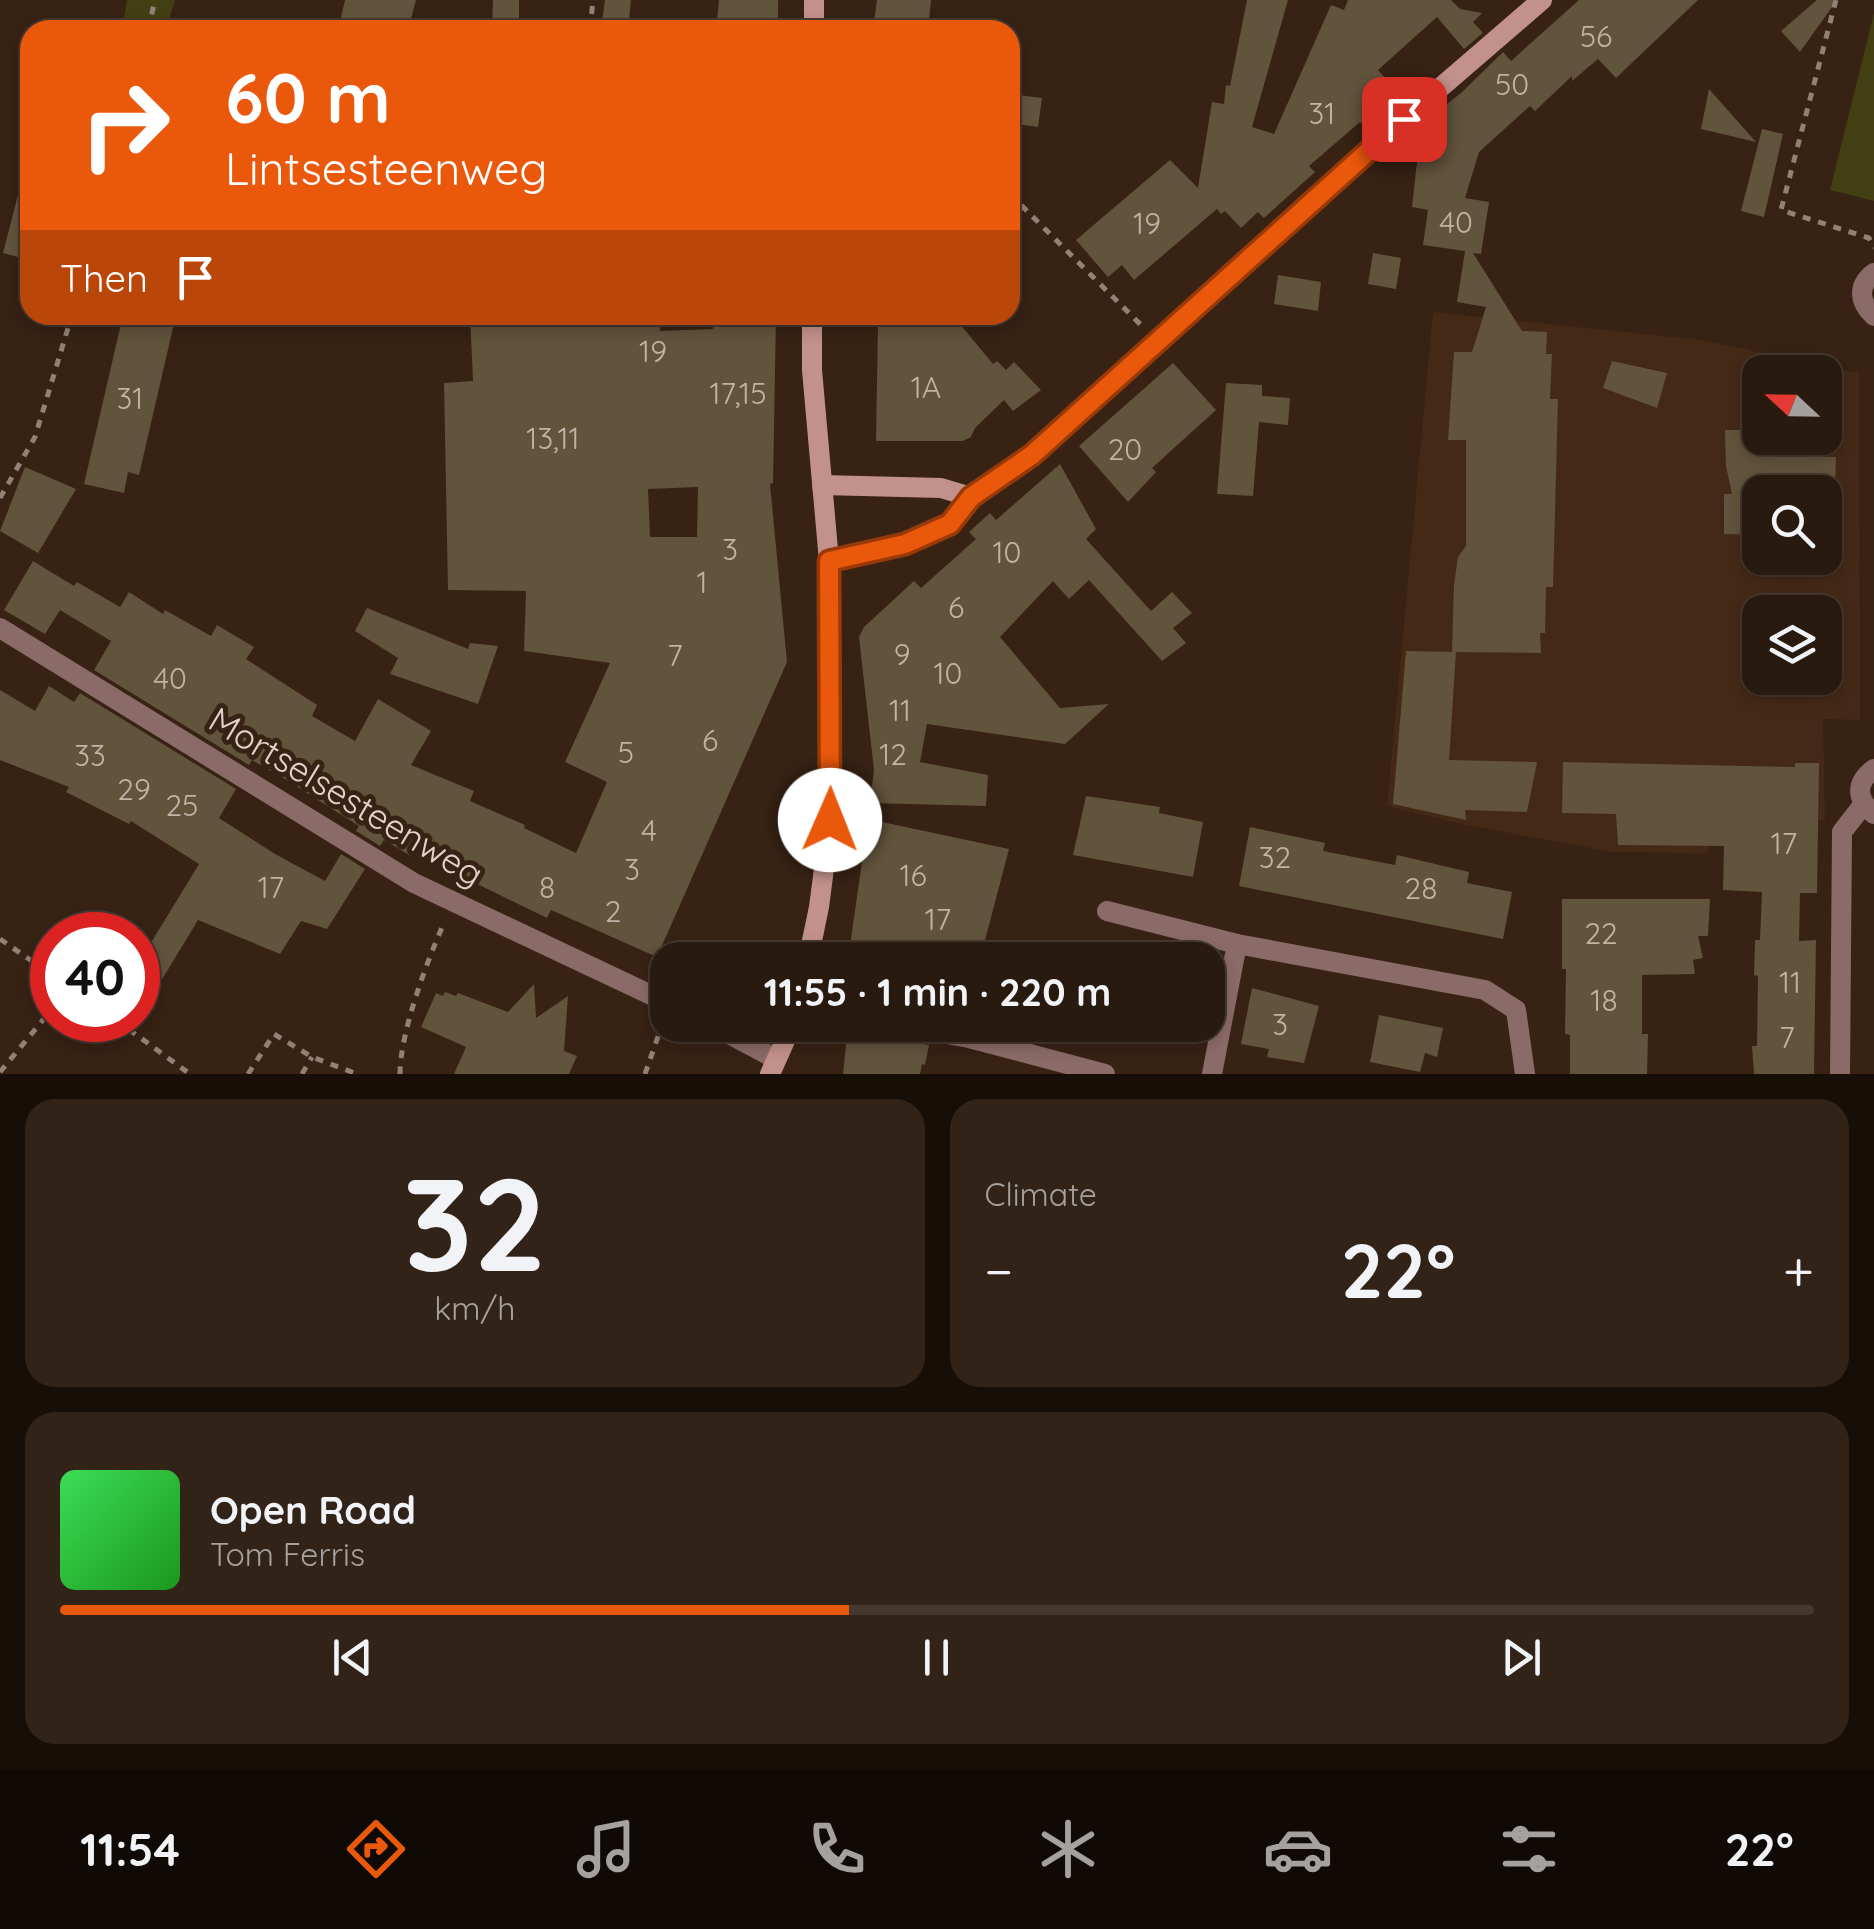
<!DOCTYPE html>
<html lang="en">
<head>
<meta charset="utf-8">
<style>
  :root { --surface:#291a0f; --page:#312318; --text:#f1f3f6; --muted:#a5a19e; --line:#45382f; --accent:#ea580c }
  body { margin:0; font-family:Quicksand,sans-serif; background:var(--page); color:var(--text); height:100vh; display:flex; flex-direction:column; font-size:38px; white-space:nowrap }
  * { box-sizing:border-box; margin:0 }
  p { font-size:32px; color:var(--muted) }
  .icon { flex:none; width:55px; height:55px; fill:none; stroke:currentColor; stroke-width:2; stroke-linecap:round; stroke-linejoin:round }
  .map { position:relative; height:1074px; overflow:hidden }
  .sheet { display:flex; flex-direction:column; gap:25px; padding:25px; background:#170e08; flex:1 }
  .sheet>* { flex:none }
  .guide { position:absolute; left:20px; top:20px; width:1000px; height:305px; border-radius:30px; box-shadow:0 5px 15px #0003,0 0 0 2px var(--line); background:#ea580c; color:#fff; overflow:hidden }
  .needle { width:65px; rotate:292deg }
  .fabs { position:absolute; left:1742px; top:355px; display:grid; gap:20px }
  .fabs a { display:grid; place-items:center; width:100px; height:100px; border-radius:20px; background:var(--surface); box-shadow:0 5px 15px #0003,0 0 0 2px var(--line); font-size:50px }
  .speed { position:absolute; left:30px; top:912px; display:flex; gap:20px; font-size:50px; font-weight:700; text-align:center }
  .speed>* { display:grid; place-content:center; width:130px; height:130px; border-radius:50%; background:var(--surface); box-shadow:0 5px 15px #0003,0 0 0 2px var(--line); line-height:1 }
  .speed .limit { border:15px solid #d22; background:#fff; color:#111 }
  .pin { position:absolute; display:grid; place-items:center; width:85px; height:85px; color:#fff; margin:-42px; border-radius:20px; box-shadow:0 5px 15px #0006 }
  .me { position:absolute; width:110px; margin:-55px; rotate:1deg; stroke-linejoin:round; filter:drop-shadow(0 0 8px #0008) }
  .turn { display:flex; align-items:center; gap:35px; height:210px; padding:0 40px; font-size:45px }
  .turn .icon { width:130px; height:130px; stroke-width:2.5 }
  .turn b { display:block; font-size:70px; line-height:85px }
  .then { display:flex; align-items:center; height:95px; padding:0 40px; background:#0003; gap:20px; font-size:38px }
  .big { font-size:75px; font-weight:700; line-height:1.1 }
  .sheet .tile { flex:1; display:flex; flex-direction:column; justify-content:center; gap:15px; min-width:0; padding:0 35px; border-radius:30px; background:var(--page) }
  .sheet .dial { align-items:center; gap:0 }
  .dial b { font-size:130px; line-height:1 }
  .song { display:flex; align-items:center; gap:30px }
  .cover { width:120px; height:120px; border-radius:15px; background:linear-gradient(135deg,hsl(130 70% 55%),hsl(120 70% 35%)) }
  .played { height:10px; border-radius:5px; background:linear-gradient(90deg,var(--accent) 45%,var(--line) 45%) }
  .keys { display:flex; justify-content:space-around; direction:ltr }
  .heat { display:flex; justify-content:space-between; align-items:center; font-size:55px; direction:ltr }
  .sheet .tiles { flex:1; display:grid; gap:25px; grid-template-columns:1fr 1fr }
  .tile:last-child { grid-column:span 2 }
  .trip { position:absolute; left:650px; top:942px; width:575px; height:100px; border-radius:30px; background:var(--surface); box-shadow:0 5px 15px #0003,0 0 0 2px var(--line); font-weight:700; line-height:100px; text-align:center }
  .dock { display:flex; height:160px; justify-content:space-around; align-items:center; background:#100a06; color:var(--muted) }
  .dock .icon { width:70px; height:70px }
  .dock .active { color:var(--accent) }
  .dock b { font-size:45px; color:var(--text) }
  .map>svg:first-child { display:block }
  .built { fill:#442917; fill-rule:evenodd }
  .green { fill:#423f12 }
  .building { fill:#62533c; fill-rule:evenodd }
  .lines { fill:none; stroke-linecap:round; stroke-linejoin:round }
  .path { stroke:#938176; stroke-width:5; stroke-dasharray:8 8; stroke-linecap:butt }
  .street { stroke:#8b6b67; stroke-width:20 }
  .secondary { stroke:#c3918b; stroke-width:20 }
  .route-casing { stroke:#983908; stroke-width:25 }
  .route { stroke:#ea580c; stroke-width:18 }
  .labels { text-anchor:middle; stroke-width:10; stroke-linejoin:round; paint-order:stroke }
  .number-label { font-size:30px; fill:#c2b3a7 }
  .street-label { font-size:35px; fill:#e2d3cb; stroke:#372214 }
</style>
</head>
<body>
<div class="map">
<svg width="1874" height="1074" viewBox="0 0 1874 1074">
  <rect width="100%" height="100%" fill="#372214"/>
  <path class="built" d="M 1433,312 L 1701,340 L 1859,373 L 1860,720 L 1823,719 L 1825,820 L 1711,816 L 1708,853 L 1612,852 L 1467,825 L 1387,806 ZM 1760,372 L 1825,372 L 1825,438 L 1760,438 ZM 1760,492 L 1825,492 L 1825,558 L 1760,558 ZM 1760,612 L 1825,612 L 1825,678 L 1760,678 Z"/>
  <g class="green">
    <path d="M 127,0 L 175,0 L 166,30 L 122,30 Z"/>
    <path d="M 1874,13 L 1874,201 L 1830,190 Z"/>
  </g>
  <g class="building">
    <path d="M 345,0 L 416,0 L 408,30 L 338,30 Z"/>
    <path d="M 493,0 L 519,0 L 519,30 L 492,30 Z"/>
    <path d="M 605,0 L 631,0 L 628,30 L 601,30 Z"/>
    <path d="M 719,0 L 778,0 L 778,30 L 716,30 Z"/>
    <path d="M 877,0 L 931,0 L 928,30 L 873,30 Z"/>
    <path d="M 1247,0 L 1288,0 L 1252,127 L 1274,134 L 1331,5 L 1344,10 L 1348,0 L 1451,0 L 1460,9 L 1482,13 L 1473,22 L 1483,33 L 1464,49 L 1437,17 L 1378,70 L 1405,100 L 1369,132 L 1360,122 L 1309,166 L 1315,172 L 1264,218 L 1258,212 L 1241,228 L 1225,211 L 1221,214 L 1217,209 L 1134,280 L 1122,265 L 1108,277 L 1076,240 L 1170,160 L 1198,188 L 1212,102 L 1224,104 L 1226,85 L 1230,86 Z"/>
    <path d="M 1579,0 L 1698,0 L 1616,78 L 1598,59 L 1572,81 L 1572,76 L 1535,111 L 1530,106 L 1479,152 L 1465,198 L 1489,202 L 1481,254 L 1473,253 L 1522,331 L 1547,332 L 1546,354 L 1552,354 L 1550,399 L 1558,399 L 1553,587 L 1546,587 L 1545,633 L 1540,633 L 1541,653 L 1452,652 L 1454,585 L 1458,557 L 1466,546 L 1466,440 L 1448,440 L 1454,352 L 1472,352 L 1486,307 L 1457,302 L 1465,251 L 1423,245 L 1428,210 L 1412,207 L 1419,144 L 1401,140 L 1461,93 L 1503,52 L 1511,61 Z"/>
    <path d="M 1817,0 L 1837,0 L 1800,52 L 1781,31 Z"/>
    <path d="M 1709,89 L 1756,142 L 1701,129 Z"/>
    <path d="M 1010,94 L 1042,98 L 1038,127 L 1010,123 Z"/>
    <path d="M 1762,129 L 1783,134 L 1764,217 L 1741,211 Z"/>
    <path d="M 21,183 L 30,184 L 30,260 L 3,253 Z"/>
    <path d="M 1373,253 L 1401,258 L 1396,289 L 1368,284 Z"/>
    <path d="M 1278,275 L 1321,282 L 1318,311 L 1274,304 Z"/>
    <path d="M 123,315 L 176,315 L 139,475 L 128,472 L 124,493 L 84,484 Z"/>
    <path d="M 470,315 L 659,315 L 660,331 L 713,329 L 713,315 L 776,315 L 773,483 L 770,484 L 787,662 L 657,957 L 551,910 L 547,918 L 414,853 L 411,856 L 384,840 L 380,846 L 356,831 L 359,826 L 282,777 L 252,760 L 249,765 L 94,670 L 111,641 L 60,610 L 45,634 L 4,610 L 33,561 L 74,586 L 77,582 L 120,607 L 129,592 L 163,614 L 165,610 L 211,636 L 217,625 L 254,647 L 246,659 L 317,705 L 312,716 L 355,741 L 378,699 L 431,731 L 411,765 L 474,791 L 470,801 L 525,825 L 524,828 L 576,853 L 607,782 L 565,762 L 610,663 L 524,651 L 526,591 L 448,590 L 444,383 L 473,381 ZM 698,487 L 697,537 L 650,537 L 648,489 Z"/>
    <path d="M 878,323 L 959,323 L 993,364 L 997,361 L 1006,370 L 1014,362 L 1041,390 L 1013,411 L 1004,400 L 975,428 L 971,437 L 963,441 L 876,441 Z"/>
    <path d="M 1612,361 L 1667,373 L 1657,408 L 1603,388 Z"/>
    <path d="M 1173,363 L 1216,410 L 1152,468 L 1156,472 L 1128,502 L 1079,446 Z"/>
    <path d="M 1226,383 L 1262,385 L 1262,396 L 1290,398 L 1288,425 L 1259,422 L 1253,496 L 1217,494 Z"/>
    <path d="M 1725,430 L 1760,430 L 1760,438 L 1800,438 L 1801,456 L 1836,457 L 1835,492 L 1760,492 L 1760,535 L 1724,534 L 1724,494 L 1732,494 L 1726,466 Z"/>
    <path d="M 1060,464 L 1096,529 L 1086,539 L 1151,611 L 1172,592 L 1192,613 L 1173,628 L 1186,643 L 1162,661 L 1089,580 L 1069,599 L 1053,581 L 1000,637 L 1060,708 L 1109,704 L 1065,744 L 927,724 L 920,762 L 988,775 L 986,806 L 870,803 L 874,770 L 859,637 L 864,627 L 914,581 L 921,588 L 976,539 L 969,532 L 990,513 L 996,520 Z"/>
    <path d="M 25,467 L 76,489 L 38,553 L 0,531 Z"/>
    <path d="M 367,608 L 468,649 L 470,643 L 498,646 L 478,704 L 390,674 L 398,658 L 355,631 Z"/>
    <path d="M 1406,651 L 1456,652 L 1449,760 L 1537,762 L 1527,812 L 1465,810 L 1466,820 L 1393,804 Z"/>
    <path d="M 49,686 L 74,702 L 80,693 L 236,789 L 219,818 L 275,854 L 325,881 L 341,854 L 365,869 L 327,929 L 301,921 L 280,954 L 198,920 L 138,1019 L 138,964 L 199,864 L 131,821 L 129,824 L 66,792 L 69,787 L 0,760 L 0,690 L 35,711 Z"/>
    <path d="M 1563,762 L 1795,767 L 1795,763 L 1819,763 L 1817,893 L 1800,893 L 1799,941 L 1816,940 L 1814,1074 L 1754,1074 L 1752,1046 L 1757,1046 L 1758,976 L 1754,975 L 1755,940 L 1760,940 L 1762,892 L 1723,890 L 1724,846 L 1618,845 L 1616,814 L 1562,813 Z"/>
    <path d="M 1086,796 L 1160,807 L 1159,813 L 1203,822 L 1193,877 L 1073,855 Z"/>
    <path d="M 868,819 L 1009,849 L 983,948 L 976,946 L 974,960 L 848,960 Z"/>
    <path d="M 1250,827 L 1325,843 L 1323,851 L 1395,865 L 1397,855 L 1469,872 L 1467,883 L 1512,892 L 1503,939 L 1239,886 Z"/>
    <path d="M 1562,899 L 1710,899 L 1708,936 L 1698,936 L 1703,958 L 1693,960 L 1695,974 L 1642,975 L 1642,1034 L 1648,1034 L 1647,1074 L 1570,1074 L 1570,1035 L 1565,1034 L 1566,969 L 1562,969 Z"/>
    <path d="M 534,984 L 536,1018 L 568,996 L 564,1051 L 577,1056 L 569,1074 L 454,1074 L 466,1047 L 421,1027 L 436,993 L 443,996 L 445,992 L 456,996 L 458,993 L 508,1012 Z"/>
    <path d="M 1252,988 L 1319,1006 L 1304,1063 L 1267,1057 L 1269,1049 L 1241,1044 Z"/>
    <path d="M 1379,1015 L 1443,1028 L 1437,1057 L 1425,1053 L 1420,1072 L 1370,1062 Z"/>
    <path d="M 848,1025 L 884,1029 L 894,1038 L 929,1045 L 925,1065 L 922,1064 L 920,1074 L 843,1074 Z"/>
  </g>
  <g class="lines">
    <g class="path">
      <path d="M 1836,0 L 1781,210 L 1869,238 L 1874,248"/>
      <path d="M 148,30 L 155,0"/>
      <path d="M 590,30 L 593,0"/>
      <path d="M 1010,194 L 1142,326"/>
      <path d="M 0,498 L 35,437 L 72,315"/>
      <path d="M 0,939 L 52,975"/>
      <path d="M 116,1020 L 190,1074"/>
      <path d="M 0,1072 L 52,1009"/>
      <path d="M 248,1074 L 274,1034 L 312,1057 L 357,1074"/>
      <path d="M 302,1074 L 312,1057"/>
      <path d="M 400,1074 C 400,1033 427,961 444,923"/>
      <path d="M 645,1074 L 662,1025"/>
    </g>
    <g class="street">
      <path d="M 1874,273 C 1857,286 1859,302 1874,316"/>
      <path d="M 0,628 L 414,883 L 668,1003"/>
      <path d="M 1874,769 C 1855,783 1856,799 1874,814"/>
      <path d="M 1107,911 L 1237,944 L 1485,990 L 1516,1010 L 1525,1074"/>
      <path d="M 712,1025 L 776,1059"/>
      <path d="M 897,1025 L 969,1038 L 1105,1074"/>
      <path d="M 1212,1074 L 1237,944"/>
      <path d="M 1840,1074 L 1842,832 L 1863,805"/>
    </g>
    <g class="secondary">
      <path d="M 814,0 L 814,30"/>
      <path d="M 822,485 L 941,488 L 971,497"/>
      <path d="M 829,561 L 905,544 L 950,523 L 971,497 L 1032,455 L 1404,119 L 1542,0"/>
      <path d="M 808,960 L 819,907 L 831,815 L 829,561 L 812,370 L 812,315"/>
      <path d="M 770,1074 L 792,1025"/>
    </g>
  </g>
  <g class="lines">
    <g class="route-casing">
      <path id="route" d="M 830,820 L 829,561 L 905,544 L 950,524 L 971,497 L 1032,455 L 1404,119"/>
    </g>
    <use href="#route" class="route"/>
  </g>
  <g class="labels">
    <g class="number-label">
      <text x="1596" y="47">56</text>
      <text x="1512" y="95">50</text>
      <text x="1322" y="124">31</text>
      <text x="1456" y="233">40</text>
      <text x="1147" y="234">19</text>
      <text x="653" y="362">19</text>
      <text x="926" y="398">1A</text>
      <text x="738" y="404">17,15</text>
      <text x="130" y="409">31</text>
      <text x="553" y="449">13,11</text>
      <text x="1125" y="460">20</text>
      <text x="730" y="560">3</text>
      <text x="1007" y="563">10</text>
      <text x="702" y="593">1</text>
      <text x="956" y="618">6</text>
      <text x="902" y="665">9</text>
      <text x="675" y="666">7</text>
      <text x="948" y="684">10</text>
      <text x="170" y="689">40</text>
      <text x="900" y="721">11</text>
      <text x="710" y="751">6</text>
      <text x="626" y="763">5</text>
      <text x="893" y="765">12</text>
      <text x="90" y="766">33</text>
      <text x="134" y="800">29</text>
      <text x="182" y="816">25</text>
      <text x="649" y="841">4</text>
      <text x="1784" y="854">17</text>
      <text x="1275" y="868">32</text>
      <text x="632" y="880">3</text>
      <text x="913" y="886">16</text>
      <text x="271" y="898">17</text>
      <text x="547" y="898">8</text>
      <text x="1421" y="899">28</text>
      <text x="613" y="922">2</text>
      <text x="938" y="930">17</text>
      <text x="1601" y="944">22</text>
      <text x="1790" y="993">11</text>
      <text x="1604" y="1011">18</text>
      <text x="1280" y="1035">3</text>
      <text x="1787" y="1048">7</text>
    </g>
    <g class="street-label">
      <text transform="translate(346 797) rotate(31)" y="12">Mortselsesteenweg</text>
    </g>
  </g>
</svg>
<div class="fabs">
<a><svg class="needle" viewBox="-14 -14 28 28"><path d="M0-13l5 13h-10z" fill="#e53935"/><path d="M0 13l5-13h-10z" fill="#a5a19e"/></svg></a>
<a><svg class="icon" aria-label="search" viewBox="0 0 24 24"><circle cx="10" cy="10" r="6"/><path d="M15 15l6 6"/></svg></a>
<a><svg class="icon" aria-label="layers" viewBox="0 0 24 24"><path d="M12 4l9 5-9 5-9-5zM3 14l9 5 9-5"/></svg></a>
</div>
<div class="speed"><div class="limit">40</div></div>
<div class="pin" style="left:1404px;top:119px;background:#d93025"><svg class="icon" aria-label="arrive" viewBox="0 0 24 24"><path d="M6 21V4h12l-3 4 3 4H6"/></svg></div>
<svg class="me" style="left:830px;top:820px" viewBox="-20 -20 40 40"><circle r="19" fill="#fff"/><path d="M0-13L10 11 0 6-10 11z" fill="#ea580c"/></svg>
<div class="trip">11:55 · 1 min · 220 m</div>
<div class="guide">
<div class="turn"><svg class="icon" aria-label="right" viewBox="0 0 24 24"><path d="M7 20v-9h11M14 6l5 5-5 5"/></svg><div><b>60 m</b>Lintsesteenweg</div></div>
<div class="then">Then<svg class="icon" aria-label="arrive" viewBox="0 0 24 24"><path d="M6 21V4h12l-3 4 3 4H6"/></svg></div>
</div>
</div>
<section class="sheet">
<div class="tiles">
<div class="tile dial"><b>32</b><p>km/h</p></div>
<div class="tile"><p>Climate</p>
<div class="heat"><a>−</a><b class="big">22°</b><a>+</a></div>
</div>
<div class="tile">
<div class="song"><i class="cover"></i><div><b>Open Road</b><p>Tom Ferris</p></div></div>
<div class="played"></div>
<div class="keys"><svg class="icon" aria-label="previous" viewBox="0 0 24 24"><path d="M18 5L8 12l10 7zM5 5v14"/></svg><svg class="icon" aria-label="pause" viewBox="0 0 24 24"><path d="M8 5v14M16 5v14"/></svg><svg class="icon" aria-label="next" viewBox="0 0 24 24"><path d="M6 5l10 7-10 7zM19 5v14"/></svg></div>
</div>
</div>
</section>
<nav class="dock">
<b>11:54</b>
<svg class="icon active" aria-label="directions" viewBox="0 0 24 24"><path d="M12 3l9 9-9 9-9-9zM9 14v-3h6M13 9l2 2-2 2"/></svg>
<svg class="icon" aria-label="music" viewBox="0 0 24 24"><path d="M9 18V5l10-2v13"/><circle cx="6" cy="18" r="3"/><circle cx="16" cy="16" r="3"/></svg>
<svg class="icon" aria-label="phone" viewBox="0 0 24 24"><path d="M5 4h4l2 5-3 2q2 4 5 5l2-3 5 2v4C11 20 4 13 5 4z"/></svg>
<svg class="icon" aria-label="climate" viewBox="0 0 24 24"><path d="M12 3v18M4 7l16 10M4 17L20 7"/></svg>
<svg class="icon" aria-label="car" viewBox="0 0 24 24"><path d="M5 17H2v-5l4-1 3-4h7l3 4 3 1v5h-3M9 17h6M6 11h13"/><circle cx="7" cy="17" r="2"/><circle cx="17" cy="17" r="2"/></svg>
<svg class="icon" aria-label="filters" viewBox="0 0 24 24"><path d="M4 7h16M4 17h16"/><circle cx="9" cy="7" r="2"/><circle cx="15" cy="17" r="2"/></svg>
<b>22°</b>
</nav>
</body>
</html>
